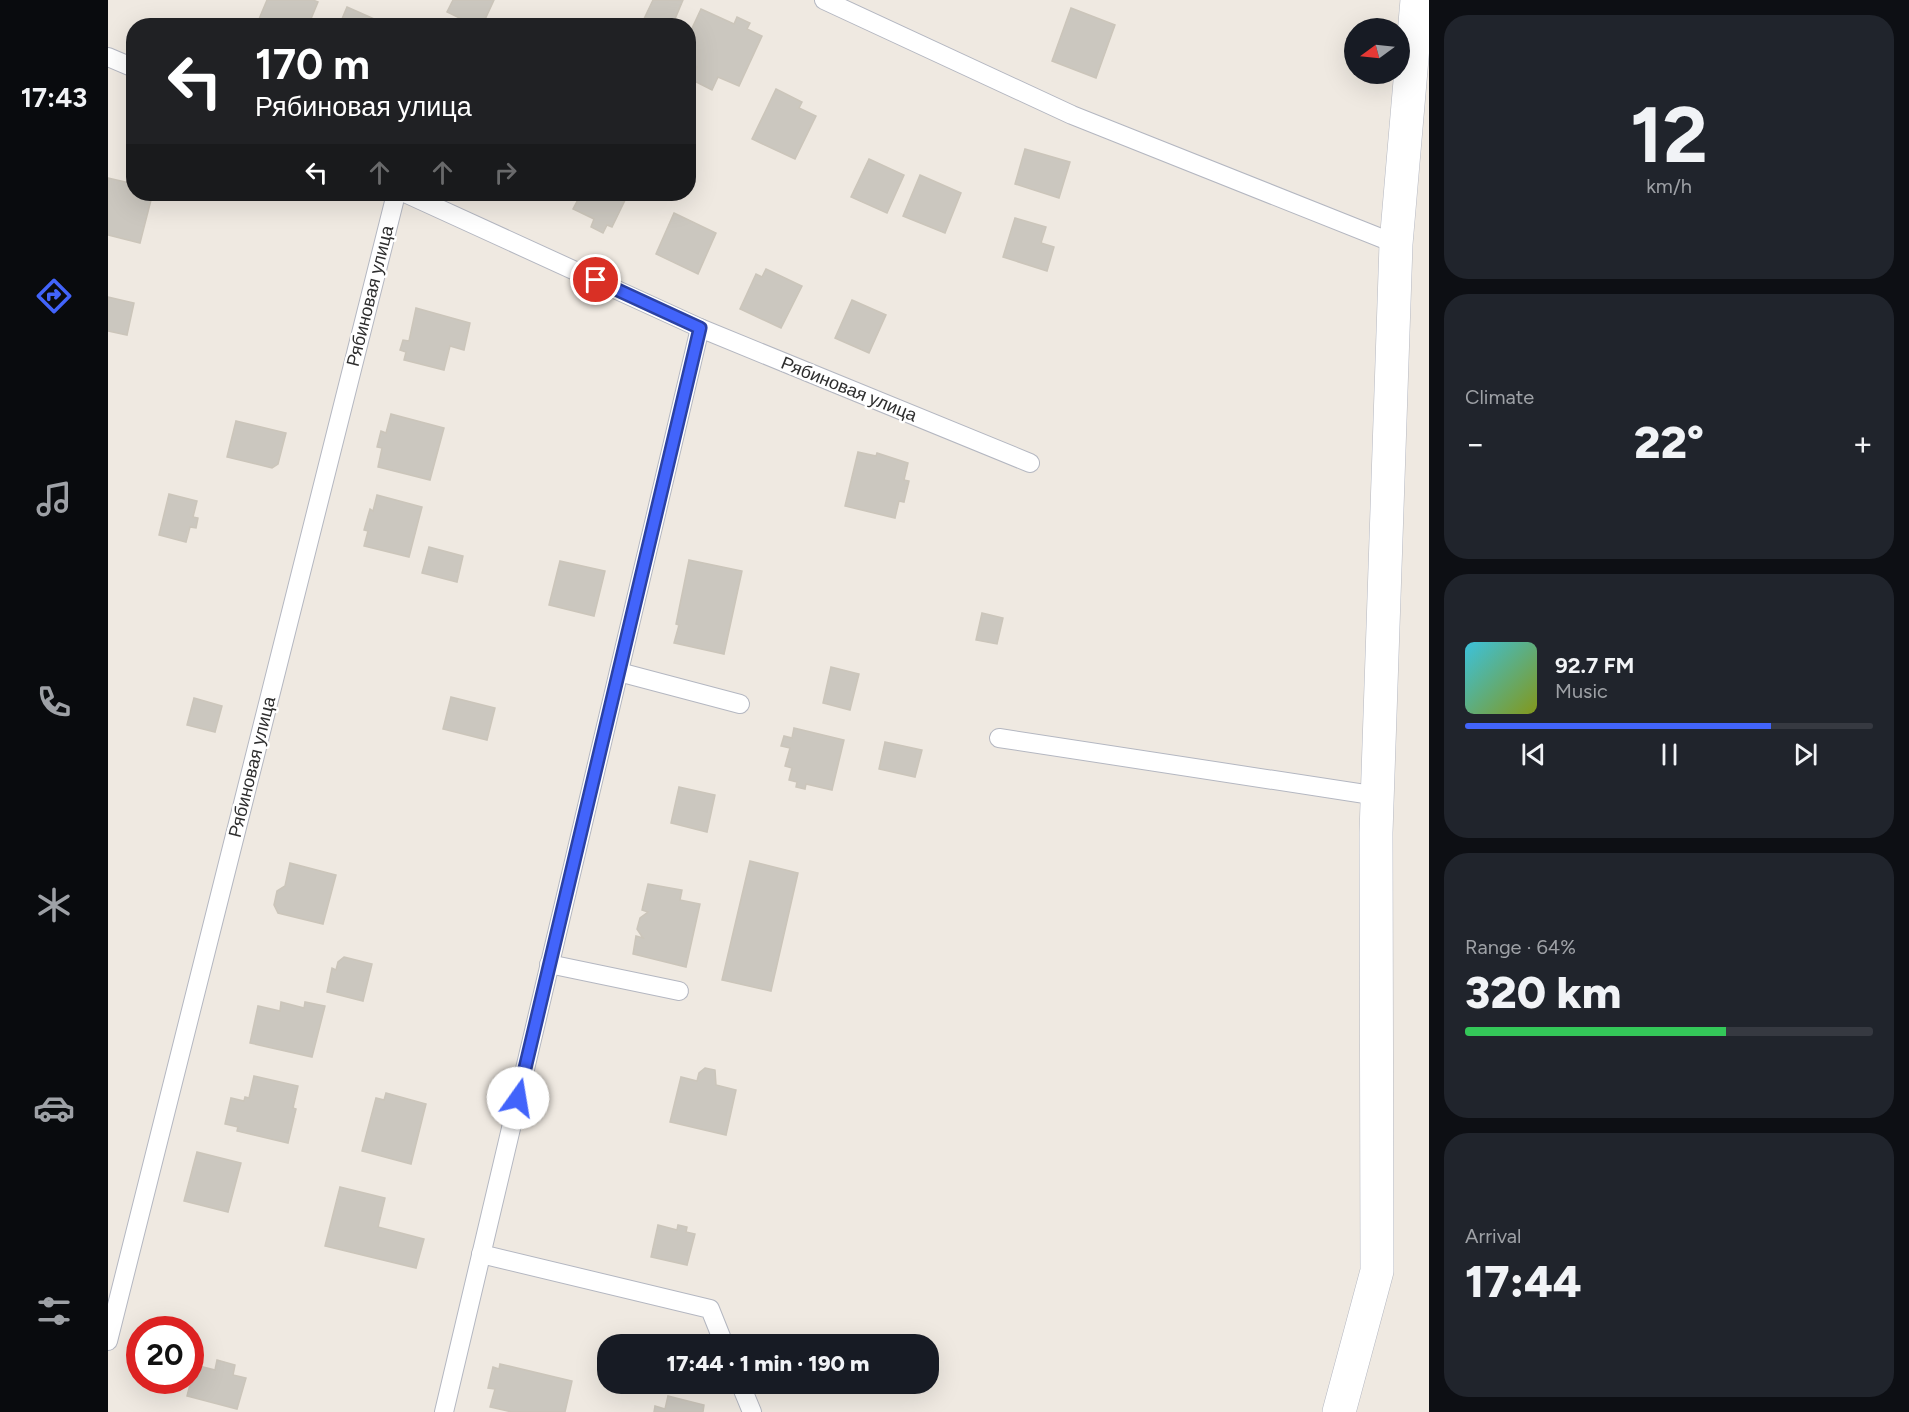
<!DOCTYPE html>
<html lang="en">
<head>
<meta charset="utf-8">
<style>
  :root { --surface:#171b24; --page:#20242c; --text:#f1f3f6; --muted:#9ea1a6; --line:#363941; --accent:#4264fb }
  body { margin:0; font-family:Figtree,sans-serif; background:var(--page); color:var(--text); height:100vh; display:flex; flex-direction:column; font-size:22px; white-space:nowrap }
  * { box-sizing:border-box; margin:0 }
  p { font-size:20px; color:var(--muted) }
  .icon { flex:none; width:33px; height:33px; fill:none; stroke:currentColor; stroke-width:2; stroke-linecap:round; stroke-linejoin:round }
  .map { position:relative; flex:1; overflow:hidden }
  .details { display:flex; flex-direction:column; gap:15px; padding:15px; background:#0d0f14; width:480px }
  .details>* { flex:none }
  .hud { position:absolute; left:18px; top:18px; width:570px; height:183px; border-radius:24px; box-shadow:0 6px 24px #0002; background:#202124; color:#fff; overflow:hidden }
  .needle { width:39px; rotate:255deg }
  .fabs { position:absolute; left:1236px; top:18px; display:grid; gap:12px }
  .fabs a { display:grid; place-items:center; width:66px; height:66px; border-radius:50%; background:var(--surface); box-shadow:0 6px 24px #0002; font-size:30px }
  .speed { position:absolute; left:18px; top:1316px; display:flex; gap:12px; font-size:30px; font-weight:700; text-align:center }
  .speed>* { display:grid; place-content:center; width:78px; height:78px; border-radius:50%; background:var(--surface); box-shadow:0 6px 24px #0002; line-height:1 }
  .speed .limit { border:9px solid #d22; background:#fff; color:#111 }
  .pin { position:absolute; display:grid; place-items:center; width:51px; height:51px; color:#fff; margin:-26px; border:3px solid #fff; border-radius:50%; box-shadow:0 2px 6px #0007 }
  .me { position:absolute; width:66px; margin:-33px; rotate:13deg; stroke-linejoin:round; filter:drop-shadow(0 0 4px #0008) }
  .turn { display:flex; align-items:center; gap:21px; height:126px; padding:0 30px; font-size:27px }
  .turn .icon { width:78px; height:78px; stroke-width:2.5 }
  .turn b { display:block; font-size:42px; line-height:51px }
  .lanes { display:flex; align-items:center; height:57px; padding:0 30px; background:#0003; justify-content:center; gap:30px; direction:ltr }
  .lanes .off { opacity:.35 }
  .big { font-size:45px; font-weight:800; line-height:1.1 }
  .details .tile { flex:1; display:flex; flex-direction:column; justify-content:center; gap:9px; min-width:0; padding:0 21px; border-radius:24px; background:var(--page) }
  .details .dial { align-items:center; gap:0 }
  .dial b { font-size:78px; line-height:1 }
  .song { display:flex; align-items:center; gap:18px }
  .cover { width:72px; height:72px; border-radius:9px; background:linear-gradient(135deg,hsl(190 70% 55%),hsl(70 70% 35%)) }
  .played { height:6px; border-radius:3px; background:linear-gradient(90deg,var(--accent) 75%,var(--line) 75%) }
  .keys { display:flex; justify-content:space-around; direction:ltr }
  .heat { display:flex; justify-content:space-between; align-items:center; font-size:33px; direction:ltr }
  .charge { height:9px; border-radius:4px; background:linear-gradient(90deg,#34c759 64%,var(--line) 0) }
  .trip { position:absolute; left:489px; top:1334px; width:342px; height:60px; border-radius:24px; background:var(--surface); box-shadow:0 6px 24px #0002; font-weight:800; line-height:60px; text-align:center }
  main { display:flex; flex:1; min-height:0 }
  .dock { display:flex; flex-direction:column; width:108px; justify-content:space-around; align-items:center; background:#090b0e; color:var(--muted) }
  .dock .icon { width:42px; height:42px }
  .dock .selected { color:var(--accent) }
  .dock b { font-size:27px; color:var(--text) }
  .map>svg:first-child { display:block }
  .building { fill:#cbc7bf; stroke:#cbc5ba; stroke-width:1.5 }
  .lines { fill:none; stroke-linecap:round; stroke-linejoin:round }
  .service-casing { stroke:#b4b7c1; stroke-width:20 }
  .minor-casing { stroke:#b4b7c1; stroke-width:34 }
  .service { stroke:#fff; stroke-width:18 }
  .minor { stroke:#fff; stroke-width:33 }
  .route-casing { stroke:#2b41a3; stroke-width:15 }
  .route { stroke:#4264fb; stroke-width:10 }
  .labels { text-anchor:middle; stroke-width:5; stroke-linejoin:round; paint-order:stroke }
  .street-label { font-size:18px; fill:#2e2e2e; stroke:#fff }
</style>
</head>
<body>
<main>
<nav class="dock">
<b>17:43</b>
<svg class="icon selected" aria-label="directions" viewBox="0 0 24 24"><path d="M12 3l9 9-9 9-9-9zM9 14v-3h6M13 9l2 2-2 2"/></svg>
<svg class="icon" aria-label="music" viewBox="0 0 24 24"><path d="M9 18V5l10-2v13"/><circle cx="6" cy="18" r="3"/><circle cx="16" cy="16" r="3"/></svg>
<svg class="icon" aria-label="phone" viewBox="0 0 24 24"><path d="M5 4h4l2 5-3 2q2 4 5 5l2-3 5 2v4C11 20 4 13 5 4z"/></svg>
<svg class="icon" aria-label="climate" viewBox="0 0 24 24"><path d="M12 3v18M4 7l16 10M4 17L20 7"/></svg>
<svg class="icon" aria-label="car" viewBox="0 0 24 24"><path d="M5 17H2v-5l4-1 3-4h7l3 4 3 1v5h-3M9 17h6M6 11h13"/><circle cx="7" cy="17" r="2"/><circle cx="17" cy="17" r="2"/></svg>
<svg class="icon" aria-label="filters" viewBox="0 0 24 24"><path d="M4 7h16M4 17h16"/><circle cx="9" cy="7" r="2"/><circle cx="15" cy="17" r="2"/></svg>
</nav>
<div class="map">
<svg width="1321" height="1412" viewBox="0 0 1321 1412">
  <rect width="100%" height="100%" fill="#efe9e1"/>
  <g class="building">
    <path d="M 159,0 L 205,0 L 210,2 L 200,26 L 158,26 L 151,19 Z"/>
    <path d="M 345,0 L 386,0 L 374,26 L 368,26 L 339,12 Z"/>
    <path d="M 545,0 L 575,0 L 564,26 L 551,26 L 536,19 Z"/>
    <path d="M 239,7 L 282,26 L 231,26 Z"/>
    <path d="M 963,8 L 1007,25 L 988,78 L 944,61 Z"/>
    <path d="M 593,9 L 626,24 L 629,17 L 642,23 L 639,29 L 654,36 L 631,86 L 610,77 L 604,90 L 584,80 L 589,67 L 580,63 L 580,37 Z"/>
    <path d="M 668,89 L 694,102 L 691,108 L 708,116 L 687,159 L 644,139 Z"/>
    <path d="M 917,149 L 962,162 L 951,198 L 907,184 Z"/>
    <path d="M 761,159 L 796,175 L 779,213 L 743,197 Z"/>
    <path d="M 812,175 L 853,193 L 837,233 L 795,216 Z"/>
    <path d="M 0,178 L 22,183 L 21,189 L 26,186 L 26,194 L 43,194 L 44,196 L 32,243 L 0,235 Z"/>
    <path d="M 473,194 L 520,194 L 504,227 L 499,225 L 495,233 L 483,227 L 486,219 L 465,209 Z"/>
    <path d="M 566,213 L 608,233 L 590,274 L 548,254 Z"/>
    <path d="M 907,218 L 938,227 L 933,243 L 946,247 L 939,271 L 895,257 Z"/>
    <path d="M 658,269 L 694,286 L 673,328 L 632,309 L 648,274 L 654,277 Z"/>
    <path d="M 0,297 L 26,303 L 19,335 L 0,331 Z"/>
    <path d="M 744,300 L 778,315 L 761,353 L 727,338 Z"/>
    <path d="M 308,308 L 362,323 L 356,350 L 342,346 L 336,370 L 296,360 L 298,352 L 292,350 L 295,340 L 301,341 Z"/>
    <path d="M 283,414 L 336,428 L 322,480 L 270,467 L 274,448 L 269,447 L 273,431 L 278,433 Z"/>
    <path d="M 128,421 L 178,433 L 170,464 L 164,468 L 119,457 Z"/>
    <path d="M 750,452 L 768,456 L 769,453 L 800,463 L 796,480 L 801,481 L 796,502 L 791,501 L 787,518 L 737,506 Z"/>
    <path d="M 61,494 L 89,501 L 85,517 L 90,518 L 88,528 L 82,527 L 78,542 L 51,535 Z"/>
    <path d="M 269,495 L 314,507 L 301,557 L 256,546 L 260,531 L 256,530 L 262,509 L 265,511 Z"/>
    <path d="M 321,547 L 355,556 L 349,582 L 314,573 Z"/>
    <path d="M 581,560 L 634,571 L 616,654 L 566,643 L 571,625 L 568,624 Z"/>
    <path d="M 452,561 L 497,571 L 486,616 L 441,605 Z"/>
    <path d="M 874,613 L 895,618 L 889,644 L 868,640 Z"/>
    <path d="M 723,667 L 751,674 L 742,710 L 715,703 Z"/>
    <path d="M 343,697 L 387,708 L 379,740 L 335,729 Z"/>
    <path d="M 86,698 L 114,706 L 107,732 L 79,725 Z"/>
    <path d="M 686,728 L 736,740 L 724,790 L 698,784 L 697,789 L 688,787 L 689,782 L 681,780 L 684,768 L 677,766 L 682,748 L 673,746 L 676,736 L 684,738 Z"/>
    <path d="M 777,742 L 814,750 L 807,777 L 771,769 Z"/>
    <path d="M 571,787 L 607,795 L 599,832 L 563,823 Z"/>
    <path d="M 642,861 L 690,873 L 663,991 L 614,980 Z"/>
    <path d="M 182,863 L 228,875 L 215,924 L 170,913 L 166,905 L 169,891 L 177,886 Z"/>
    <path d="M 540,884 L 574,890 L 572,900 L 592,904 L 578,967 L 525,954 L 528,936 L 535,938 L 529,929 L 532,918 L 540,912 L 534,910 Z"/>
    <path d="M 236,957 L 264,964 L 255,1001 L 219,992 L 224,968 L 228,970 L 230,962 Z"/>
    <path d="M 173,1002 L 196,1008 L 197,1002 L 217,1006 L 204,1057 L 142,1043 L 150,1006 L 172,1011 Z"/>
    <path d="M 597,1068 L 607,1070 L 608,1085 L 628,1090 L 618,1135 L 562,1122 L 573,1077 L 589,1081 L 591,1073 Z"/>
    <path d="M 146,1076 L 190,1086 L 185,1108 L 188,1109 L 180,1143 L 129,1131 L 130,1127 L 117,1124 L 123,1098 L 136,1101 L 137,1097 L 141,1098 Z"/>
    <path d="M 278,1093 L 318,1104 L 303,1164 L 254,1151 L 268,1098 L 276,1100 Z"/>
    <path d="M 89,1152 L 133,1163 L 120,1212 L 76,1201 Z"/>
    <path d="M 232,1187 L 277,1198 L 270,1227 L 316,1239 L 308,1268 L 217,1246 Z"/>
    <path d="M 550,1225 L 569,1230 L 570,1225 L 579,1227 L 578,1232 L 587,1234 L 579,1265 L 543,1257 Z"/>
    <path d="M 109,1360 L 127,1365 L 125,1375 L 138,1378 L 129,1409 L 79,1396 L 87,1365 L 107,1370 Z"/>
    <path d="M 392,1364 L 464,1381 L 457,1412 L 404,1412 L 382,1407 L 387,1389 L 380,1388 L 385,1367 L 391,1369 Z"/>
    <path d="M 560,1396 L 596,1405 L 595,1412 L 546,1412 L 547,1406 L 557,1409 Z"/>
  </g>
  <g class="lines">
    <g class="service-casing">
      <g id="service">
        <path d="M 716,0 L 964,115 L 1288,244"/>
        <path d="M 0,57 L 26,68"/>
        <path d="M 299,194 L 592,328 L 922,463"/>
        <path d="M 511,672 L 632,704"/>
        <path d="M 891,738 L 1270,796"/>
        <path d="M 441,964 L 571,991"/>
        <path d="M 373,1254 L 602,1309 L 616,1344"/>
        <path d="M 0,1341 L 288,194"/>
        <path d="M 632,1383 L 644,1412"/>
        <path d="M 336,1412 L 592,328"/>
      </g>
    </g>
    <g class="minor-casing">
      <path id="minor" d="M 1231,1412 L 1269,1271 L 1268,833 L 1288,244 L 1309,0"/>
    </g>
    <use href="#service" class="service"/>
    <use href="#minor" class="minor"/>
  </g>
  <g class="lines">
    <g class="route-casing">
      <path id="route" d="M 410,1098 L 592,328 L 488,280"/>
    </g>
    <use href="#route" class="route"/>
  </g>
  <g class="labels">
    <g class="street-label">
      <text transform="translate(262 296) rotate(-76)" y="6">Рябиновая улица</text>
      <text transform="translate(741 389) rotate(22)" y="6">Рябиновая улица</text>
      <text transform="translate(144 767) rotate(-76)" y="6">Рябиновая улица</text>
    </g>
  </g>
</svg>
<div class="fabs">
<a><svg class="needle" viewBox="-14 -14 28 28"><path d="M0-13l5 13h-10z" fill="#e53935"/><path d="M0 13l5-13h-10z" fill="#9ea1a6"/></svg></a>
</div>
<div class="speed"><div class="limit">20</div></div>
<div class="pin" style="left:488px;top:280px;background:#d93025"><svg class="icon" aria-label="arrive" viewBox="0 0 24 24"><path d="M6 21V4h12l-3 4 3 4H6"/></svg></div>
<svg class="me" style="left:410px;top:1098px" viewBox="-20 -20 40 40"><circle r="19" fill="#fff"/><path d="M0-13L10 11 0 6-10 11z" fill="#4264fb"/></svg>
<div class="trip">17:44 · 1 min · 190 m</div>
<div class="hud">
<div class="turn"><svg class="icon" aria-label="left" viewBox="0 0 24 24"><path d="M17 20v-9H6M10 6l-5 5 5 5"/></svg><div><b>170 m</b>Рябиновая улица</div></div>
<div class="lanes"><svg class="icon" aria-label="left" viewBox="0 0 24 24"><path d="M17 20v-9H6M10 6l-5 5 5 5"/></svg><svg class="icon off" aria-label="ahead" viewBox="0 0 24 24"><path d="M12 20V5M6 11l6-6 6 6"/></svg><svg class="icon off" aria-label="ahead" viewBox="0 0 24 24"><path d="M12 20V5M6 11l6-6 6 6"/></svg><svg class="icon off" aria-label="right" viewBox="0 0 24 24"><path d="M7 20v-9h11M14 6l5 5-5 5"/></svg></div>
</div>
</div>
<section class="details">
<div class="tile dial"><b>12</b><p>km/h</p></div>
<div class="tile"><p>Climate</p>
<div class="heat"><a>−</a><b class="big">22°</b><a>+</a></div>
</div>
<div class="tile">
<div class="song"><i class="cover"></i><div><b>92.7 FM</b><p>Music</p></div></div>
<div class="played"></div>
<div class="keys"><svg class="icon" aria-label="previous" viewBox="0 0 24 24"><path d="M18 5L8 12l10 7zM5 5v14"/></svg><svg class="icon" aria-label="pause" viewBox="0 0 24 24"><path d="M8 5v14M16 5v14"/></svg><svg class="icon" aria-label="next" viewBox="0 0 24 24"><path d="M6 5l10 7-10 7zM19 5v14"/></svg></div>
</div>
<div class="tile"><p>Range · 64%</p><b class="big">320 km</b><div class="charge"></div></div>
<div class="tile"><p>Arrival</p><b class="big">17:44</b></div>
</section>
</main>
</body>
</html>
